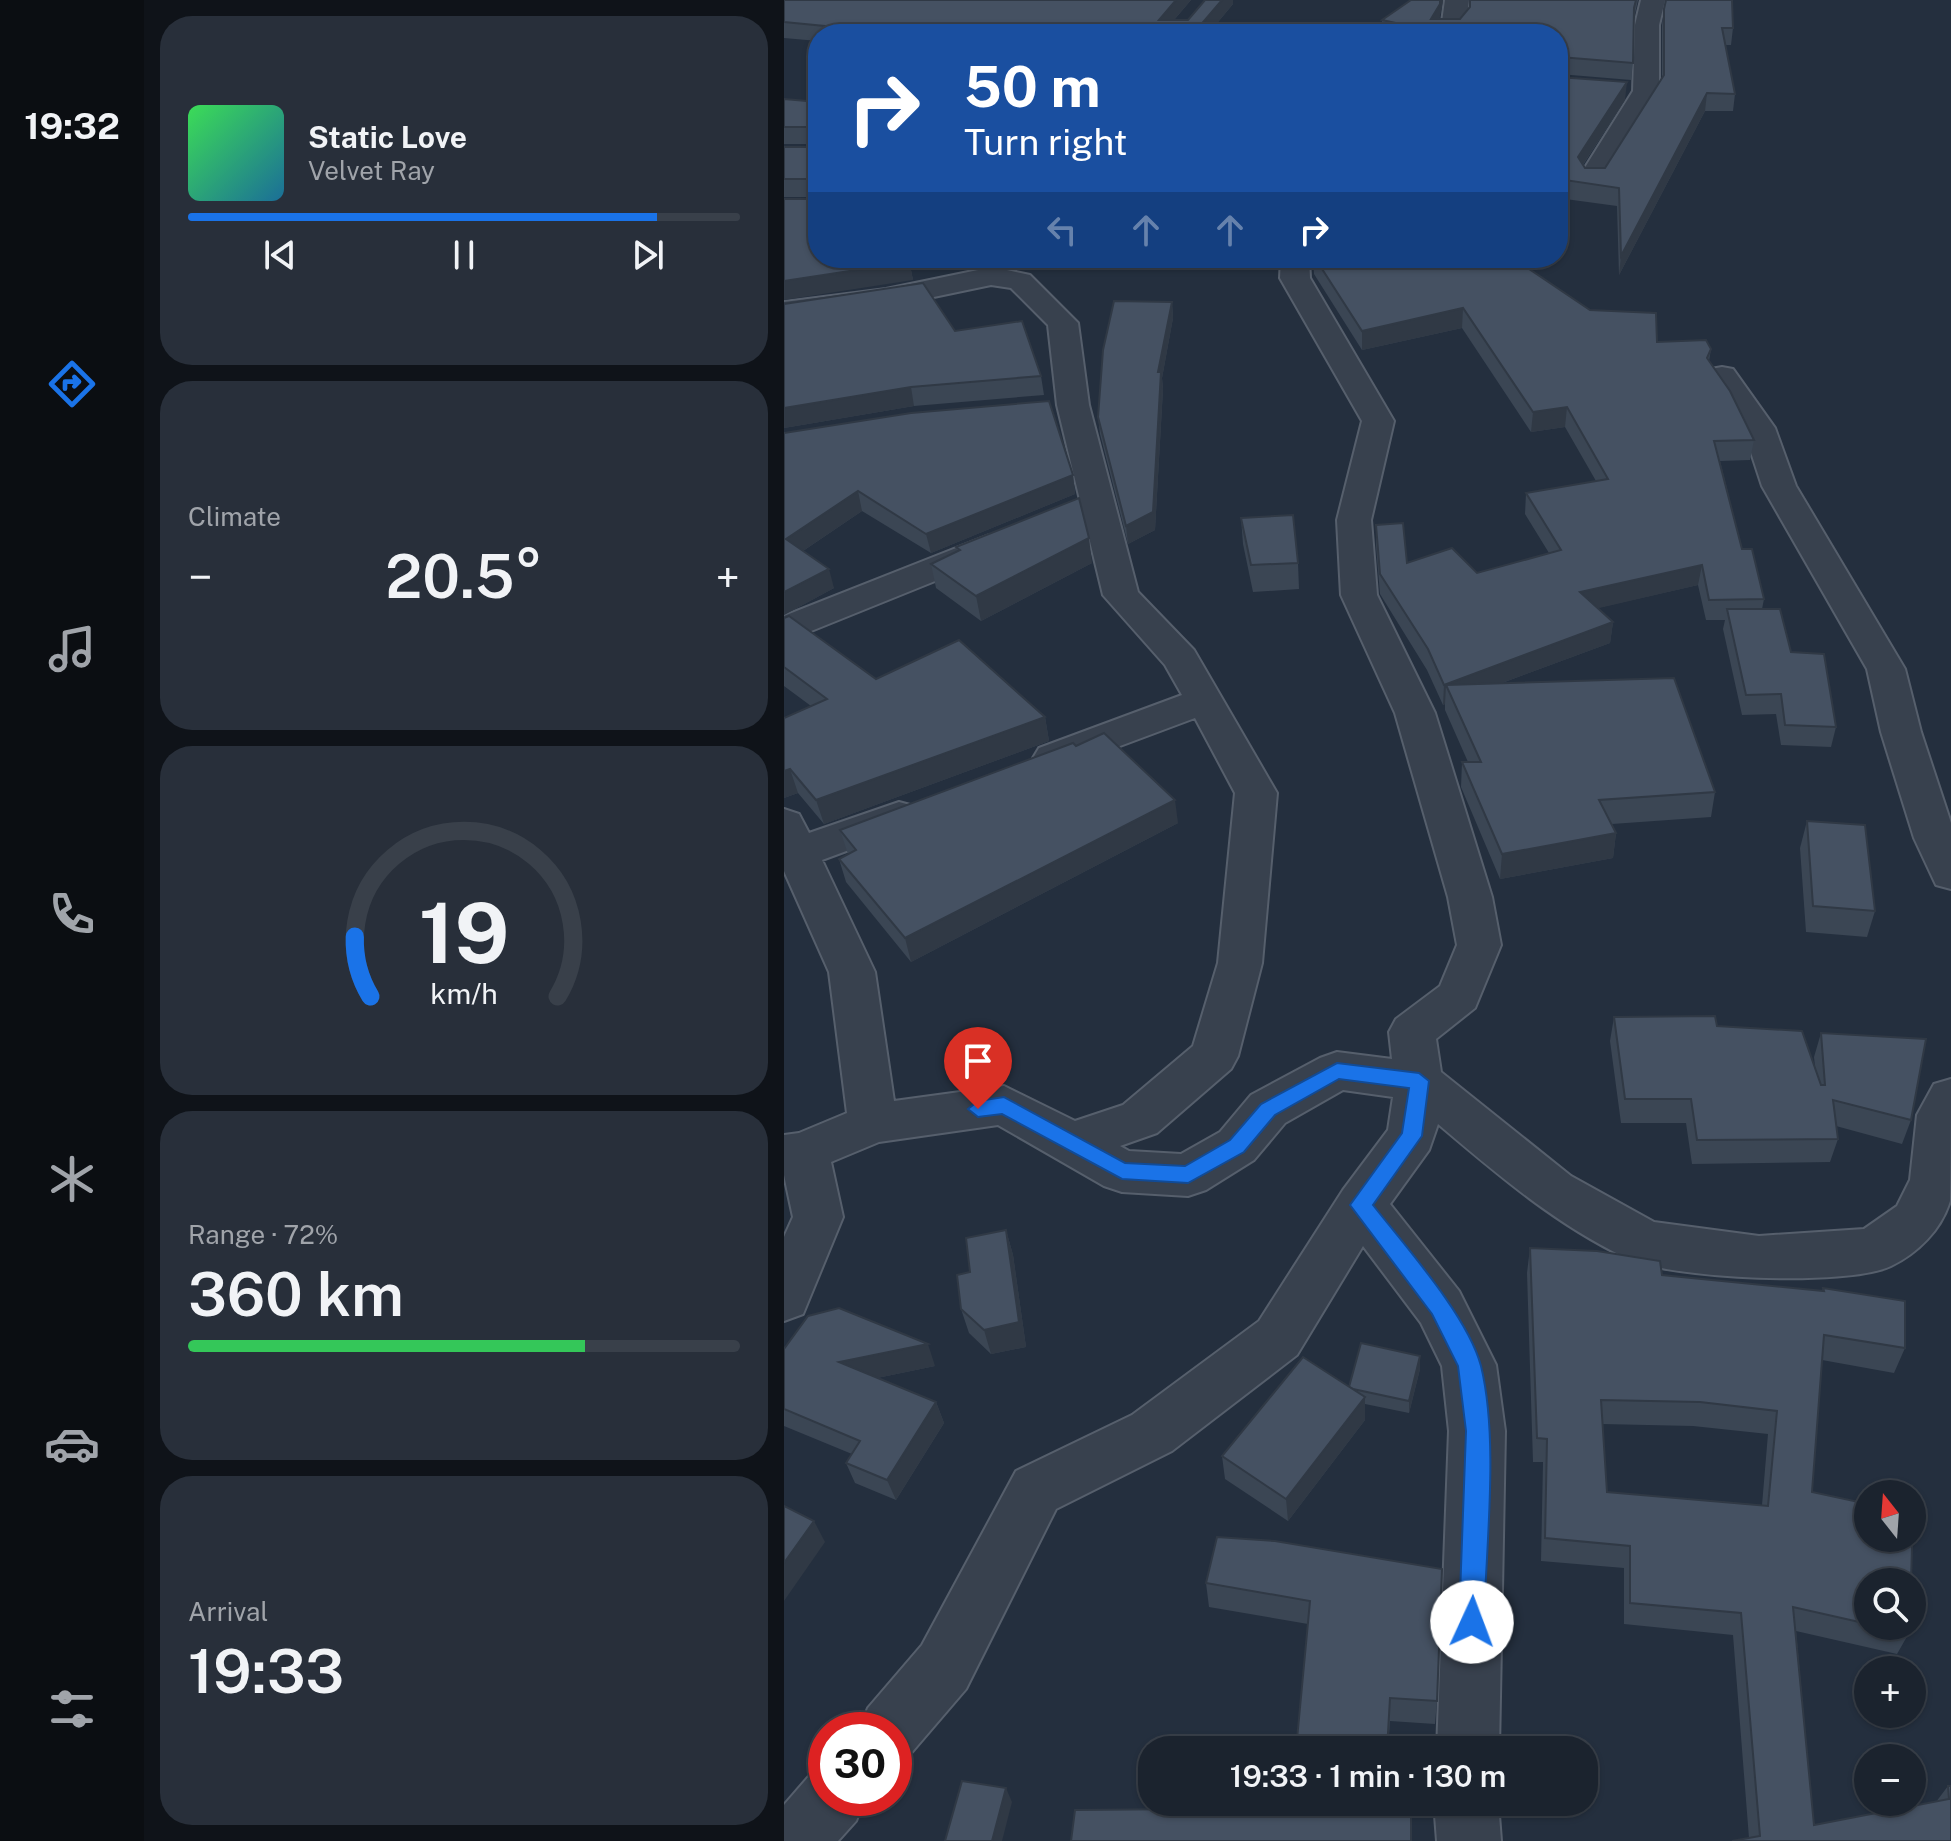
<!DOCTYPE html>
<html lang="en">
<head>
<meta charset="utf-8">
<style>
  :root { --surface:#1b232e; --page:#282f3a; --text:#f1f3f6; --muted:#a0a4aa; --line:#39404a; --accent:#1a73e8 }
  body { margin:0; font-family:"Public Sans",sans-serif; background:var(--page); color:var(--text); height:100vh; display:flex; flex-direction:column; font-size:30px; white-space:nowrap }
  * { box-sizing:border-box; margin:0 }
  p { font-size:26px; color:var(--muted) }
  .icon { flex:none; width:44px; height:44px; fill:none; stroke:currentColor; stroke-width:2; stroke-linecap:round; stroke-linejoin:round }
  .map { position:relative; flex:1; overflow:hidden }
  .sheet { display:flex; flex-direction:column; gap:16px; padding:16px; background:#0f1319; width:640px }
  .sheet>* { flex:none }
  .guide { position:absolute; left:24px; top:24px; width:760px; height:244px; border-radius:32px; box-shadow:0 2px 6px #0004,0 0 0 2px var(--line); background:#1a4fa0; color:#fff; overflow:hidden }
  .needle { width:52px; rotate:343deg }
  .fabs { position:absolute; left:1070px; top:1480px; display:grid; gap:16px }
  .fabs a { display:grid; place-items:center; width:72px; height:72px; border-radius:50%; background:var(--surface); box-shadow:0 2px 6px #0004,0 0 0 2px var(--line); font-size:40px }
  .speed { position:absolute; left:24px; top:1712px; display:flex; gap:16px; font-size:40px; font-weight:700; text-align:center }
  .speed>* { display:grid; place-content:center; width:104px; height:104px; border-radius:50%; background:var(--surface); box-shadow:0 2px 6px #0004,0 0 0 2px var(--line); line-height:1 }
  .speed .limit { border:12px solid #d22; background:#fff; color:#111 }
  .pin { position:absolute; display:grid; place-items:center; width:68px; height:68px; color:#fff; margin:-82px -34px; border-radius:50% 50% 50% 0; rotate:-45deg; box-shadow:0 0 8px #0007 }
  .pin .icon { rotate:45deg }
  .me { position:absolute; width:88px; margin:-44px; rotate:2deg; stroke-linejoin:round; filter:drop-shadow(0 0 6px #0008) }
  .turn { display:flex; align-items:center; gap:28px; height:168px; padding:0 24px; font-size:36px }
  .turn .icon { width:104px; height:104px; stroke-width:2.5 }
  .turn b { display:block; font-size:56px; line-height:68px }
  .lanes { display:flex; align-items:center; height:76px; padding:0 24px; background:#0003; justify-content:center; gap:40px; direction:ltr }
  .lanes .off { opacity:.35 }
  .big { font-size:60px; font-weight:600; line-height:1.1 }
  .sheet .card { flex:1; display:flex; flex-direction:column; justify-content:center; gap:12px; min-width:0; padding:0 28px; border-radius:32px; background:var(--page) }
  .sheet .dial { align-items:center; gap:0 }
  .dial svg { height:208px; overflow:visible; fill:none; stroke:var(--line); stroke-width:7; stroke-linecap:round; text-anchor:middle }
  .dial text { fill:var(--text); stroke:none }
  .song { display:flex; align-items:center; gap:24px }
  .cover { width:96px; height:96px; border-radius:12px; background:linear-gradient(135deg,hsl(130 70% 55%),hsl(200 70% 35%)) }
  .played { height:8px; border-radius:4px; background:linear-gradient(90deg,var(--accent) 85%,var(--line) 85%) }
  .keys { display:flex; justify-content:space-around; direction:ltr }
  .heat { display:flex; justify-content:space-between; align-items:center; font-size:44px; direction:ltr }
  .charge { height:12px; border-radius:6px; background:linear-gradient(90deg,#34c759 72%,var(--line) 0) }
  .trip { position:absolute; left:354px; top:1736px; width:460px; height:80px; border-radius:32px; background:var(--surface); box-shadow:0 2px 6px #0004,0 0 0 2px var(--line); font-weight:600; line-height:80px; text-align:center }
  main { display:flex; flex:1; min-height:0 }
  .tabs { display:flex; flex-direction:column; width:144px; justify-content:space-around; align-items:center; background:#0b0e12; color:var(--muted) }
  .tabs .icon { width:56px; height:56px }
  .tabs .current { color:var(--accent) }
  .tabs b { font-size:36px; color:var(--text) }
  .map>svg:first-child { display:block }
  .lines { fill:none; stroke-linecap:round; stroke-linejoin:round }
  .minor-casing { stroke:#565f6c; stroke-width:4 }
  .minor { fill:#38414e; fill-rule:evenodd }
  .wall { fill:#3b4654; fill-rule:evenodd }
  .shaded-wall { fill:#303945 }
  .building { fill:#455162; stroke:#303945; stroke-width:2; fill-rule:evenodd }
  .route { fill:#1a73e8; stroke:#114b97; stroke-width:2 }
</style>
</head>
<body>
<main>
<nav class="tabs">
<b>19:32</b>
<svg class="icon current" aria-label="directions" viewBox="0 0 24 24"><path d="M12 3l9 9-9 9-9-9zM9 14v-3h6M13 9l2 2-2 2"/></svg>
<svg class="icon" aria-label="music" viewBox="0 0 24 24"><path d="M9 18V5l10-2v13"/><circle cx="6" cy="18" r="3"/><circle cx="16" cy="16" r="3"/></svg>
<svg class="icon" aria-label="phone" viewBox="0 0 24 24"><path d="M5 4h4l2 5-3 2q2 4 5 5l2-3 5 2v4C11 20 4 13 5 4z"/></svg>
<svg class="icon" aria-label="climate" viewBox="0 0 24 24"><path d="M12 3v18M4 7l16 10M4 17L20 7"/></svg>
<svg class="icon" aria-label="car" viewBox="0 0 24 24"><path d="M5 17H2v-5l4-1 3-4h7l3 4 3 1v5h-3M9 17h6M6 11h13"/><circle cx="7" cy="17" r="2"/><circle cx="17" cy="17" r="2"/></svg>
<svg class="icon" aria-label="filters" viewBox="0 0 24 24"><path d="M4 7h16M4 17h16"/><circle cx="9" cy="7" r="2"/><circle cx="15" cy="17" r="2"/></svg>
</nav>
<section class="sheet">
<div class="card">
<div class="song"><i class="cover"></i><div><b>Static Love</b><p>Velvet Ray</p></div></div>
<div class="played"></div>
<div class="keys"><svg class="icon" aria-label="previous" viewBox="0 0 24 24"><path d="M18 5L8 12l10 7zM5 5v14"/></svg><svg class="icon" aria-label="pause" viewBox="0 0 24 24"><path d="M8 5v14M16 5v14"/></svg><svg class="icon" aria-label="next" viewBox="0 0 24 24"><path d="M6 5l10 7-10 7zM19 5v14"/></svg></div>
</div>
<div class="card"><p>Climate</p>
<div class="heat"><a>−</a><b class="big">20.5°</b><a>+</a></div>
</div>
<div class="card dial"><svg viewBox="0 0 100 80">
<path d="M14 69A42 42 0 1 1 86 69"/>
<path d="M14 69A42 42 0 0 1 8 46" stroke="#1a73e8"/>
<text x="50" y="56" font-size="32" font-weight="700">19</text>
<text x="50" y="72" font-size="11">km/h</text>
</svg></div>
<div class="card"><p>Range · 72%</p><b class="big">360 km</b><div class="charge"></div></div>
<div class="card"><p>Arrival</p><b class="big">19:33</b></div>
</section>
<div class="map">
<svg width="1167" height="1841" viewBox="0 0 1167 1841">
  <rect width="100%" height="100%" fill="#242f3e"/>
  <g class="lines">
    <g class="minor-casing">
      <g id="minor">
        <path d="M 661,0 L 685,0 L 682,23 L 673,34 L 649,34 L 658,22 Z"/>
        <path d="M 857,0 L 881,0 L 875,25 L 875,91 L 819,183 L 799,183 L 795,177 L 849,91 L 851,25 Z"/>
        <path d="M 198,258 L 226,258 L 223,270 L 246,275 L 294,323 L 305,405 L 354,592 L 410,650 L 493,793 L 478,963 L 454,1056 L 447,1069 L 373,1133 L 336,1146 L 345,1151 L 397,1154 L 436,1132 L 467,1095 L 536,1058 L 553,1052 L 608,1059 L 605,1032 L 612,1019 L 656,986 L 673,945 L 664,897 L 611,713 L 557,595 L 553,520 L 578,421 L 496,278 L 497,258 L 525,258 L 526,278 L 610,421 L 587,520 L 593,595 L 651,713 L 708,897 L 717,945 L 691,1008 L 652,1039 L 657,1072 L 787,1176 L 870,1222 L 975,1236 L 1080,1229 L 1113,1206 L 1126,1180 L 1133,1115 L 1150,1084 L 1167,1079 C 1167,1106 1167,1179 1166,1201 C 1157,1230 1134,1253 1107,1266 C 1063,1287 886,1279 842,1258 C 771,1224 713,1174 654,1124 L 645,1150 L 606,1204 L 675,1291 L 712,1365 L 721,1431 L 715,1750 L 653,1750 L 665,1431 L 658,1366 L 637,1323 L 579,1246 L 513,1355 L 388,1451 L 272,1509 L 182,1689 L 128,1752 L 110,1760 L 110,1730 L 75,1730 L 84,1708 L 138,1645 L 232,1471 L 348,1415 L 475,1321 L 559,1190 L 604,1130 L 609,1097 L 559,1090 L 501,1123 L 470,1160 L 422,1190 L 404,1196 L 338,1192 L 320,1186 L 214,1125 L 95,1142 L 47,1162 L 59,1217 L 19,1314 L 0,1321 L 0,1237 L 9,1217 L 0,1175 L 0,1135 L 15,1133 L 63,1113 L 45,972 L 0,871 L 0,809 L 15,814 L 25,833 L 115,802 L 130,806 L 136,816 L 130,826 L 38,860 L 91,972 L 110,1101 L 220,1086 L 291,1121 L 339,1105 L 409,1046 L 434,963 L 451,793 L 411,718 L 269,771 L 255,768 L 249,758 L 255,748 L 398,695 L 381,665 L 319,595 L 273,405 L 264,325 L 227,288 L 207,285 L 102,307 L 0,320 L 0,302 L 102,289 L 194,270 Z"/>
        <path d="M 938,367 L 949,369 L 991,428 L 1012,486 L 1121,669 L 1137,732 L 1167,823 L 1167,889 L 1152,885 L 1130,838 L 1097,732 L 1083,669 L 978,486 L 959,428 L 922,376 L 927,369 Z"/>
        <path d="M 205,535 L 218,538 L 223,546 L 218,554 L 0,642 L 0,616 Z"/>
        <path d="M 42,1769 L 42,1798 L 81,1798 L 72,1821 L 54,1841 L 0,1841 L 0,1805 L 26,1775 Z"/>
        <path d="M 650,1802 L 714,1802 L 717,1841 L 653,1841 Z"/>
      </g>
    </g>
    <use href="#minor" class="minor"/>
  </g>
  <g class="wall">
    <path d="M 0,0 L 407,0 L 390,20 L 404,20 L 421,0 L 449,0 L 449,4 L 424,34 L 34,34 L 34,41 L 0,38 Z"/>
    <path d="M 659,0 L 655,19 L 676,19 L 686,7 L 686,0 L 854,0 L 850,18 L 849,63 L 847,80 L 775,74 L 775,77 L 841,100 L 799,165 L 801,168 L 821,168 L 878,78 L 878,25 L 880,9 L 949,28 L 947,45 L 941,45 L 951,94 L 949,111 L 921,111 L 835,275 L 833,206 L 774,198 L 774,34 L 598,34 L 598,20 Z"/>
    <path d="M 0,99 L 34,102 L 148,261 L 126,265 L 129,280 L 32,199 L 32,197 L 0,197 L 0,147 L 32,147 L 32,144 L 0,144 Z"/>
    <path d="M 529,258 L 729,258 L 806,310 L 873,342 L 927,349 L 925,361 L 970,440 L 966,460 L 936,461 L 958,549 L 980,599 L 978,609 L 1007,652 L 1052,727 L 1047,747 L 997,745 L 992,714 L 958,715 L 939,629 L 941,620 L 922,620 L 914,585 L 813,608 L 829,622 L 826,643 L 718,683 L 931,792 L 927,817 L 828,824 L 832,833 L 829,858 L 716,879 L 677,787 L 678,762 L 684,762 L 661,710 L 661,704 L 659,705 L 643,670 L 596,594 L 592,545 L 592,525 L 623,563 L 693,573 L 765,553 L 741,514 L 742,493 L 812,481 L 781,427 L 747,432 L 678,328 L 578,350 L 530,274 Z"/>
    <path d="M 388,302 L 389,318 L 378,378 L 379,389 L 371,530 L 344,544 L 316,434 L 314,417 Z"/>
    <path d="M 0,304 L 171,331 L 257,376 L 260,395 L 130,406 L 0,428 Z"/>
    <path d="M 0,433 L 289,475 L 291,494 L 147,553 L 78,511 L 19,551 L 50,588 L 0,615 Z"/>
    <path d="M 457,518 L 514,563 L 515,589 L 469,592 L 459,544 Z"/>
    <path d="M 172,547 L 308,563 L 197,621 L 152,588 L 147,564 L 173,551 Z"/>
    <path d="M 0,618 L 92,679 L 261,717 L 265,741 L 40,824 L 14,793 L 0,798 L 0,718 L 27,706 L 0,686 Z"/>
    <path d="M 1023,821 L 1091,911 L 1083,937 L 1022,932 L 1016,848 Z"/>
    <path d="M 394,823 L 127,962 L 62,882 L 55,859 L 64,854 L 56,830 Z"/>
    <path d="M 830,1017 L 933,1026 L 1031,1067 L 1030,1057 L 1037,1033 L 1127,1120 L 1118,1144 L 1052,1126 L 1054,1139 L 1046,1162 L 908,1164 L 902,1123 L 837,1123 L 826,1041 Z"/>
    <path d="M 222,1230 L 229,1255 L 242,1347 L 207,1354 L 185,1333 L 177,1309 L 186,1272 Z"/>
    <path d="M 746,1248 L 878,1275 L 1038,1291 L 1039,1288 L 1121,1348 L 1110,1373 L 1038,1360 L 1028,1492 L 1084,1582 L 1084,1626 L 1125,1626 L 1125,1633 L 1113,1654 L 1012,1631 L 1030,1825 L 1152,1802 L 1164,1786 L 1167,1841 L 965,1838 L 949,1635 L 840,1624 L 840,1568 L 757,1561 L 759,1462 L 749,1462 L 743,1273 ZM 818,1424 L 909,1426 L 984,1434 L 978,1505 L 823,1492 Z"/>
    <path d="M 0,1349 L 151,1366 L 93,1378 L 152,1402 L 160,1423 L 112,1500 L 71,1483 L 62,1463 L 68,1454 L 0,1426 Z"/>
    <path d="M 636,1369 L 625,1413 L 581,1404 L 581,1420 L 504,1521 L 441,1479 L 438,1456 L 565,1387 Z"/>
    <path d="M 491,1541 L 653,1701 L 651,1724 L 606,1721 L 604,1750 L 512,1750 L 524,1624 L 425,1607 L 422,1583 Z"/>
  </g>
  <g class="shaded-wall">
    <path d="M 392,0 L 407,0 L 378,34 L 375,20 Z"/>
    <path d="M 438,0 L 449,0 L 449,4 L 424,34 L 409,34 Z"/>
    <path d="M 656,0 L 659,0 L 655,21 L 647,19 Z"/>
    <path d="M 843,82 L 841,100 L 792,175 L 794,157 Z"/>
    <path d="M 923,93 L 921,111 L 835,275 L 837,256 Z"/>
    <path d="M 118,258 L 148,258 L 148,261 L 126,265 L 129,280 L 0,300 L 0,281 Z"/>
    <path d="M 388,302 L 389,318 L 378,378 L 379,389 L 371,530 L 344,544 L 342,526 Z"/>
    <path d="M 679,308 L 678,328 L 578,350 L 578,331 Z"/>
    <path d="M 127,387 L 130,406 L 0,428 L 0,408 Z"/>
    <path d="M 783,407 L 781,427 L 747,432 L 749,412 Z"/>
    <path d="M 289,475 L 291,494 L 147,553 L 142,534 Z"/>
    <path d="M 74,491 L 78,511 L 7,559 L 2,539 Z"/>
    <path d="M 305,538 L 308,563 L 197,621 L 192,596 Z"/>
    <path d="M 918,565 L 914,585 L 794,613 L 796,592 Z"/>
    <path d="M 45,569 L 50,588 L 0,615 L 0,592 Z"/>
    <path d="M 829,622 L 826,643 L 669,701 L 662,685 L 661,704 L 659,705 L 660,685 Z"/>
    <path d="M 261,717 L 265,741 L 40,824 L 32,800 Z"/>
    <path d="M 6,769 L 14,793 L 0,798 L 0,771 Z"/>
    <path d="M 391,800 L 394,823 L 127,962 L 121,938 Z"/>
    <path d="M 832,833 L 829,858 L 716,879 L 718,854 Z"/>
    <path d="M 222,1230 L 229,1255 L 242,1347 L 207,1354 L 200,1330 Z"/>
    <path d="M 144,1344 L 151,1366 L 64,1384 L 55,1362 Z"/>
    <path d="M 636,1356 L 636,1369 L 625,1413 L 625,1401 Z"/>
    <path d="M 581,1397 L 581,1420 L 504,1521 L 502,1499 Z"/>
    <path d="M 152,1402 L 160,1423 L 112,1500 L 103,1480 Z"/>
    <path d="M 30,1521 L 41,1542 L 0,1601 L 0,1563 Z"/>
    <path d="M 222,1788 L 228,1802 L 218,1841 L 208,1841 Z"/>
  </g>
  <g class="building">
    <path d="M 0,0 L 392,0 L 375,20 L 404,20 L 421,0 L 438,0 L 409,34 L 71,34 L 71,29 L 0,22 Z"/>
    <path d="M 627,0 L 656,0 L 656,4 L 647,19 L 676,19 L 686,7 L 686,0 L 852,0 L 850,8 L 849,63 L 776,57 L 774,58 L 774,34 L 662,34 L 598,20 Z"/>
    <path d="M 882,0 L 948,0 L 949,28 L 938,28 L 951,94 L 923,93 L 837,256 L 835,188 L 774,179 L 774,70 L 775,77 L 843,82 L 794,157 L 801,168 L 821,168 L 880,75 L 880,9 Z"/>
    <path d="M 0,99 L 34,102 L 34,258 L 122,258 L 125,262 L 0,281 L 0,199 L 32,199 L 32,179 L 0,179 L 0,147 L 32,147 L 32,127 L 0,127 Z"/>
    <path d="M 531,258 L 729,258 L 806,310 L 872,313 L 873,342 L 922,340 L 927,349 L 923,358 L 946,391 L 970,440 L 930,441 L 958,549 L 968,549 L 980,599 L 925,600 L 918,565 L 796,592 L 829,622 L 660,685 L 644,649 L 596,574 L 592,525 L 619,523 L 623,563 L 668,548 L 693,573 L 777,550 L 742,493 L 824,479 L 783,407 L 749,412 L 679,308 L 578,331 Z"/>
    <path d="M 139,283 L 171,331 L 238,321 L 257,376 L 127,387 L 0,408 L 0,304 Z"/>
    <path d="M 330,301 L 388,302 L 374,372 L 377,372 L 369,512 L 342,526 L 314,417 L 319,350 Z"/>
    <path d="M 265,401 L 289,475 L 142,534 L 74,491 L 2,539 L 45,569 L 0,592 L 0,433 L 127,413 Z"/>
    <path d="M 295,498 L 305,538 L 192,596 L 147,564 L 176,550 L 172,547 Z"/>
    <path d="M 509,515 L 514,563 L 467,565 L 457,518 Z"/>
    <path d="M 943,609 L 996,609 L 1007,652 L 1040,654 L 1052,727 L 1001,725 L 997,694 L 962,695 Z"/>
    <path d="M 5,616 L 92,679 L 175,640 L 261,717 L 32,800 L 6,769 L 0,771 L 0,718 L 43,699 L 0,667 L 0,618 Z"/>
    <path d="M 890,678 L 931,792 L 815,800 L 832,833 L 718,854 L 678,762 L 697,762 L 662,685 Z"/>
    <path d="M 320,733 L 391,800 L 121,938 L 55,859 L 72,850 L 56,830 L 289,743 L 292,746 Z"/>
    <path d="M 1023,821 L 1081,825 L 1091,911 L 1029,906 Z"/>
    <path d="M 931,1016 L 933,1026 L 1018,1031 L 1037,1085 L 1041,1085 L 1037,1033 L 1142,1039 L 1127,1120 L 1049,1100 L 1054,1139 L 913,1140 L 907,1099 L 841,1099 L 830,1017 Z"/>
    <path d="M 222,1230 L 235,1322 L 200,1330 L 177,1309 L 173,1275 L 186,1272 L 182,1238 Z"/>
    <path d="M 746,1248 L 813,1251 L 876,1261 L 878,1275 L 1040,1291 L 1039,1288 L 1121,1301 L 1121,1348 L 1040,1335 L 1028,1492 L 1084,1504 L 1084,1538 L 1128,1538 L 1129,1513 L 1127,1582 L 1084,1582 L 1084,1624 L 1009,1607 L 1030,1825 L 1165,1799 L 1164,1786 L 1167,1786 L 1167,1841 L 948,1841 L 976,1836 L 957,1613 L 846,1603 L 846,1546 L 761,1538 L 763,1439 L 753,1438 ZM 817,1400 L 916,1402 L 993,1411 L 984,1506 L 823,1492 Z"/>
    <path d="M 55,1308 L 144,1344 L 55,1362 L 152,1402 L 103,1480 L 62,1463 L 76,1441 L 0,1409 L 0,1349 L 24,1316 Z"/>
    <path d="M 577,1343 L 636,1356 L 625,1401 L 569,1389 L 565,1387 Z"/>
    <path d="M 519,1357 L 581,1397 L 502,1499 L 438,1456 Z"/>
    <path d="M 0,1506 L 30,1521 L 0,1563 Z"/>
    <path d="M 433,1537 L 491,1541 L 658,1569 L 653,1701 L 606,1698 L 603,1750 L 512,1750 L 526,1601 L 422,1583 Z"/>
    <path d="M 1095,1626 L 1125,1626 L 1125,1633 Z"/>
    <path d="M 178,1781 L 222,1788 L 208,1841 L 161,1841 Z"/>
    <path d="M 507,1802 L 600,1802 L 600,1811 L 627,1812 L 627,1841 L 287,1841 L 291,1810 L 507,1808 Z"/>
  </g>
  <path class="route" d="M 553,1063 L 635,1073 L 645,1081 L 638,1136 L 589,1205 C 621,1246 684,1316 697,1366 C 715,1440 702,1545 700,1622 L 696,1631 L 688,1635 L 679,1631 L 675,1622 L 682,1431 L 674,1366 L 648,1314 L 566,1205 L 618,1133 L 625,1088 L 555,1079 L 491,1115 L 460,1152 L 404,1183 L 338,1179 L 218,1114 L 194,1117 L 184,1109 L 194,1101 L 220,1097 L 341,1163 L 401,1166 L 446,1140 L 477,1104 Z"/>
</svg>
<div class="fabs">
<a><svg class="needle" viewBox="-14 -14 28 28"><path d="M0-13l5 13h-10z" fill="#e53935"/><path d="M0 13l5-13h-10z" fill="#a0a4aa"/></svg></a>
<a><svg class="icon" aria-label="search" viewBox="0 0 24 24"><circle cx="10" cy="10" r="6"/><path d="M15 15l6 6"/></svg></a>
<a>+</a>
<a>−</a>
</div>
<div class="speed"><div class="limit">30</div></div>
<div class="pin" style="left:194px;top:1109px;background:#d93025"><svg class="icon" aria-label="arrive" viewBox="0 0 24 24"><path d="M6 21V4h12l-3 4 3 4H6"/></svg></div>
<svg class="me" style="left:688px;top:1622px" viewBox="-20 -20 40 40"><circle r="19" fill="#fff"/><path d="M0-13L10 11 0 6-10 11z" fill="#1a73e8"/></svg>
<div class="trip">19:33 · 1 min · 130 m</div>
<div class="guide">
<div class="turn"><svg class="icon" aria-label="right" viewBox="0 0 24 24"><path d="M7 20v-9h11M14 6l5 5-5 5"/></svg><div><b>50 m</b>Turn right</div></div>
<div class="lanes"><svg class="icon off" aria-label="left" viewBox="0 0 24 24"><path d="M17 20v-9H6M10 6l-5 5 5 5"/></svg><svg class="icon off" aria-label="ahead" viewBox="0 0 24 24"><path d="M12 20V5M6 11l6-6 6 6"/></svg><svg class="icon off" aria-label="ahead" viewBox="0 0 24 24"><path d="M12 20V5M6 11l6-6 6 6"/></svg><svg class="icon" aria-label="right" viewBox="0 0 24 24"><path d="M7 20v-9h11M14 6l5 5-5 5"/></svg></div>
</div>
</div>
</main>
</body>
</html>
